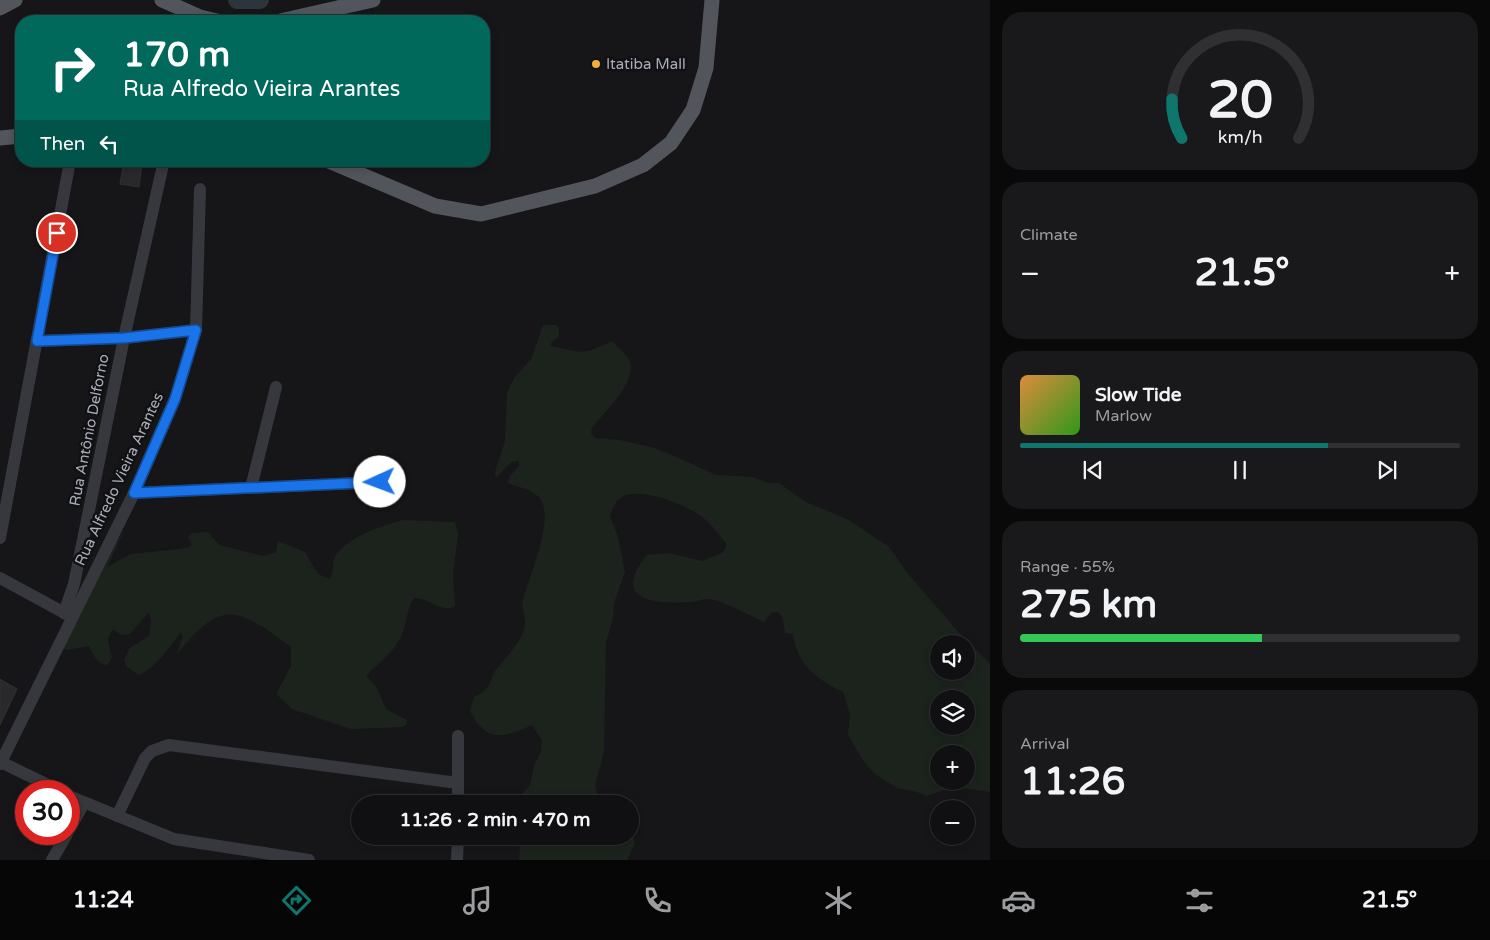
<!DOCTYPE html>
<html lang="en">
<head>
<meta charset="utf-8">
<style>
  :root { --surface:#101012; --page:#19191b; --text:#f1f3f6; --muted:#9c9d9f; --line:#303032; --accent:#0f766e }
  body { margin:0; font-family:"Varela Round",sans-serif; background:var(--page); color:var(--text); height:100vh; display:flex; flex-direction:column; font-size:19px; white-space:nowrap }
  * { box-sizing:border-box; margin:0 }
  p { font-size:16px; color:var(--muted) }
  .icon { flex:none; width:28px; height:28px; fill:none; stroke:currentColor; stroke-width:2; stroke-linecap:round; stroke-linejoin:round }
  .map { position:relative; flex:1; overflow:hidden }
  .panel { display:flex; flex-direction:column; gap:12px; padding:12px; background:#09090a; width:500px }
  .panel>* { flex:none }
  .hud { position:absolute; left:15px; top:15px; width:475px; height:152px; border-radius:20px; box-shadow:0 2px 8px #0003,0 0 0 1px var(--line); background:#00695c; color:#fff; overflow:hidden }
  .controls { position:absolute; left:930px; top:635px; display:grid; gap:10px }
  .controls a { display:grid; place-items:center; width:45px; height:45px; border-radius:50%; background:var(--surface); box-shadow:0 2px 8px #0003,0 0 0 1px var(--line); font-size:25px }
  .speed { position:absolute; left:15px; top:780px; display:flex; gap:10px; font-size:25px; font-weight:700; text-align:center }
  .speed>* { display:grid; place-content:center; width:65px; height:65px; border-radius:50%; background:var(--surface); box-shadow:0 2px 8px #0003,0 0 0 1px var(--line); line-height:1 }
  .speed .limit { border:8px solid #d22; background:#fff; color:#111 }
  .pin { position:absolute; display:grid; place-items:center; width:42px; height:42px; color:#fff; margin:-21px; border:2px solid #fff; border-radius:50%; box-shadow:0 1px 5px #0007 }
  .me { position:absolute; width:55px; margin:-28px; rotate:268deg; stroke-linejoin:round; filter:drop-shadow(0 0 4px #0008) }
  .turn { display:flex; align-items:center; gap:18px; height:105px; padding:0 25px; font-size:22px }
  .turn .icon { width:65px; height:65px; stroke-width:2.5 }
  .turn b { display:block; font-size:35px; line-height:42px }
  .then { display:flex; align-items:center; height:48px; padding:0 25px; background:#0003; gap:10px; font-size:19px }
  .big { font-size:38px; font-weight:800; line-height:1.1 }
  .panel .card { flex:1; display:flex; flex-direction:column; justify-content:center; gap:8px; min-width:0; padding:0 18px; border-radius:20px; background:var(--page) }
  .panel .dial { align-items:center; gap:0 }
  .dial svg { height:130px; overflow:visible; fill:none; stroke:var(--line); stroke-width:7; stroke-linecap:round; text-anchor:middle }
  .dial text { fill:var(--text); stroke:none }
  .song { display:flex; align-items:center; gap:15px }
  .cover { width:60px; height:60px; border-radius:8px; background:linear-gradient(135deg,hsl(30 70% 55%),hsl(110 70% 35%)) }
  .played { height:5px; border-radius:2px; background:linear-gradient(90deg,var(--accent) 70%,var(--line) 70%) }
  .keys { display:flex; justify-content:space-around; direction:ltr }
  .heat { display:flex; justify-content:space-between; align-items:center; font-size:28px; direction:ltr }
  .charge { height:8px; border-radius:4px; background:linear-gradient(90deg,#34c759 55%,var(--line) 0) }
  .trip { position:absolute; left:351px; top:795px; width:288px; height:50px; border-radius:25px; background:var(--surface); box-shadow:0 2px 8px #0003,0 0 0 1px var(--line); font-weight:800; line-height:50px; text-align:center }
  .dock { display:flex; height:80px; justify-content:space-around; align-items:center; background:#060607; color:var(--muted) }
  .dock .icon { width:35px; height:35px }
  .dock .on { color:var(--accent) }
  .dock b { font-size:22px; color:var(--text) }
  main { display:flex; flex:1; min-height:0 }
  .map>svg:first-child { display:block }
  .green { fill:#1c231d; fill-rule:evenodd }
  .lines { fill:none; stroke-linecap:round; stroke-linejoin:round }
  .river { stroke:#2c353c; stroke-width:18 }
  .building { fill:#29292c; stroke:#303034 }
  .minor { stroke:#37383d; stroke-width:12 }
  .major { stroke:#53555c; stroke-width:15 }
  .route-casing { stroke:#114b97; stroke-width:12 }
  .route { stroke:#1a73e8; stroke-width:9 }
  .poi-dot { fill:#f2b134; stroke:#111113; stroke-width:2 }
  .labels { text-anchor:middle; stroke-width:5; stroke-linejoin:round; paint-order:stroke }
  .poi-label { font-size:15px; fill:#a8adb8; stroke:#111113; text-anchor:start }
  .street-label { font-size:15px; fill:#a8adb8; stroke:#111113 }
</style>
</head>
<body>
<main>
<div class="map">
<svg width="990" height="860" viewBox="0 0 990 860">
  <rect width="100%" height="100%" fill="#161618"/>
  <g class="green">
    <path d="M 543,325 L 556,325 L 559,328 L 559,336 L 551,343 L 551,346 C 583,353 582,356 612,341 C 617,347 630,357 631,365 C 632,387 604,412 592,428 L 591,433 L 595,438 L 620,440 L 651,447 L 672,455 L 716,475 L 753,477 L 768,483 L 779,483 L 806,502 L 849,520 L 889,547 L 909,575 L 962,636 L 990,664 L 990,792 L 954,787 L 926,796 L 917,792 L 897,788 L 876,775 L 864,762 L 848,735 L 850,714 L 843,692 C 815,678 798,666 793,634 L 785,633 L 783,619 L 778,612 L 771,613 L 764,622 C 751,616 723,601 710,599 C 704,598 697,602 691,602 C 654,604 610,601 647,555 L 669,553 L 702,561 L 722,553 L 727,545 C 721,537 714,528 707,521 C 692,506 640,486 622,497 C 614,502 612,509 610,517 L 618,537 L 625,572 L 614,603 L 613,619 L 606,642 L 604,751 L 595,786 L 598,796 L 604,804 L 513,804 L 530,785 L 534,766 L 541,752 L 542,741 L 532,725 C 503,738 486,743 470,711 L 474,697 C 479,694 484,692 487,688 C 491,683 492,676 495,671 C 505,658 518,646 524,630 C 528,620 520,609 523,600 C 529,577 554,521 541,500 C 535,490 518,487 508,483 L 509,477 L 519,466 L 519,461 L 511,462 L 496,478 L 495,472 L 505,441 L 507,393 L 514,378 L 532,358 ZM 939,644 L 966,644 L 966,671 L 939,671 ZM 939,699 L 966,699 L 966,726 L 939,726 ZM 939,754 L 966,754 L 966,781 L 939,781 Z"/>
    <path d="M 403,520 L 455,522 L 458,534 L 453,575 L 455,606 C 442,614 427,597 414,598 C 407,609 407,620 403,631 C 397,650 380,662 366,676 L 376,686 L 386,709 L 407,720 L 407,724 L 403,727 L 351,729 L 292,709 L 276,694 L 291,666 L 291,647 C 238,608 223,597 177,654 L 183,635 L 181,632 C 169,647 158,666 139,675 L 127,667 L 124,660 L 130,648 L 149,636 L 151,620 L 149,612 L 130,634 L 121,635 L 114,630 L 112,630 L 108,639 L 112,658 L 107,665 C 97,664 93,654 89,646 L 66,650 L 63,647 L 64,623 L 125,529 L 107,567 L 131,554 L 187,548 L 192,545 L 188,537 L 192,533 L 208,532 L 219,545 L 263,556 L 276,552 L 278,541 L 305,552 L 318,574 L 330,579 C 335,572 331,564 335,557 C 346,537 382,526 403,520 Z"/>
    <path d="M 630,833 C 640,844 631,849 627,860 L 519,860 L 520,849 L 515,836 L 630,836 Z"/>
  </g>
  <g class="lines">
    <path class="river" d="M 237,0 L 260,0"/>
  </g>
  <g class="building">
    <path d="M 124,161 L 142,163 L 139,187 L 120,184 Z"/>
    <path d="M 0,679 L 17,689 L 0,725 Z"/>
  </g>
  <g class="lines">
    <g class="minor">
      <path d="M 37,341 L 124,338 L 196,330"/>
      <path d="M 251,488 L 276,387"/>
      <path d="M 134,493 L 380,482"/>
      <path d="M 0,538 L 70,161"/>
      <path d="M 0,578 L 70,616"/>
      <path d="M 64,613 L 74,584 L 124,338 L 163,165 L 161,161"/>
      <path d="M 1,762 L 60,791"/>
      <path d="M 0,764 L 134,493 L 175,399 L 196,330 L 200,189"/>
      <path d="M 69,796 L 174,839 L 309,860"/>
      <path d="M 458,804 L 458,736"/>
      <path d="M 117,816 L 145,758 L 152,751 L 169,745 L 458,783"/>
      <path d="M 69,830 L 84,803"/>
      <path d="M 52,860 L 67,834"/>
      <path d="M 457,860 L 458,836"/>
    </g>
    <g class="major">
      <path d="M 162,0 L 200,17 L 217,21"/>
      <path d="M 0,8 L 15,0"/>
      <path d="M 280,21 L 373,0"/>
      <path d="M 0,138 L 21,136"/>
      <path d="M 329,161 L 435,206 L 481,214 L 595,186 L 643,165 L 671,143 L 693,110 L 706,68 L 712,0"/>
    </g>
  </g>
  <g class="lines">
    <g class="route-casing">
      <path id="route" d="M 57,233 L 37,341 L 124,338 L 196,330 L 175,399 L 134,493 L 380,482"/>
    </g>
    <use href="#route" class="route"/>
  </g>
  <circle class="poi-dot" cx="596" cy="64" r="5"/>
  <g class="labels">
    <g class="poi-label">
      <text x="606" y="69">Itatiba Mall</text>
    </g>
    <g class="street-label">
      <text transform="translate(89 430) rotate(-79)" y="5">Rua Antônio Delforno</text>
      <text transform="translate(119 479) rotate(-65)" y="5">Rua Alfredo Vieira Arantes</text>
    </g>
  </g>
</svg>
<div class="controls">
<a><svg class="icon" aria-label="sound" viewBox="0 0 24 24"><path d="M4 9h4l5-4v14l-5-4H4zM17 9q2 3 0 6"/></svg></a>
<a><svg class="icon" aria-label="layers" viewBox="0 0 24 24"><path d="M12 4l9 5-9 5-9-5zM3 14l9 5 9-5"/></svg></a>
<a>+</a>
<a>−</a>
</div>
<div class="speed"><div class="limit">30</div></div>
<div class="pin" style="left:57px;top:233px;background:#d93025"><svg class="icon" aria-label="arrive" viewBox="0 0 24 24"><path d="M6 21V4h12l-3 4 3 4H6"/></svg></div>
<svg class="me" style="left:380px;top:482px" viewBox="-20 -20 40 40"><circle r="19" fill="#fff"/><path d="M0-13L10 11 0 6-10 11z" fill="#1a73e8"/></svg>
<div class="trip">11:26 · 2 min · 470 m</div>
<div class="hud">
<div class="turn"><svg class="icon" aria-label="right" viewBox="0 0 24 24"><path d="M7 20v-9h11M14 6l5 5-5 5"/></svg><div><b>170 m</b>Rua Alfredo Vieira Arantes</div></div>
<div class="then">Then<svg class="icon" aria-label="left" viewBox="0 0 24 24"><path d="M17 20v-9H6M10 6l-5 5 5 5"/></svg></div>
</div>
</div>
<section class="panel">
<div class="card dial"><svg viewBox="0 0 100 80">
<path d="M14 69A42 42 0 1 1 86 69"/>
<path d="M14 69A42 42 0 0 1 8 45" stroke="#0f766e"/>
<text x="50" y="56" font-size="32" font-weight="700">20</text>
<text x="50" y="72" font-size="11">km/h</text>
</svg></div>
<div class="card"><p>Climate</p>
<div class="heat"><a>−</a><b class="big">21.5°</b><a>+</a></div>
</div>
<div class="card">
<div class="song"><i class="cover"></i><div><b>Slow Tide</b><p>Marlow</p></div></div>
<div class="played"></div>
<div class="keys"><svg class="icon" aria-label="previous" viewBox="0 0 24 24"><path d="M18 5L8 12l10 7zM5 5v14"/></svg><svg class="icon" aria-label="pause" viewBox="0 0 24 24"><path d="M8 5v14M16 5v14"/></svg><svg class="icon" aria-label="next" viewBox="0 0 24 24"><path d="M6 5l10 7-10 7zM19 5v14"/></svg></div>
</div>
<div class="card"><p>Range · 55%</p><b class="big">275 km</b><div class="charge"></div></div>
<div class="card"><p>Arrival</p><b class="big">11:26</b></div>
</section>
</main>
<nav class="dock">
<b>11:24</b>
<svg class="icon on" aria-label="directions" viewBox="0 0 24 24"><path d="M12 3l9 9-9 9-9-9zM9 14v-3h6M13 9l2 2-2 2"/></svg>
<svg class="icon" aria-label="music" viewBox="0 0 24 24"><path d="M9 18V5l10-2v13"/><circle cx="6" cy="18" r="3"/><circle cx="16" cy="16" r="3"/></svg>
<svg class="icon" aria-label="phone" viewBox="0 0 24 24"><path d="M5 4h4l2 5-3 2q2 4 5 5l2-3 5 2v4C11 20 4 13 5 4z"/></svg>
<svg class="icon" aria-label="climate" viewBox="0 0 24 24"><path d="M12 3v18M4 7l16 10M4 17L20 7"/></svg>
<svg class="icon" aria-label="car" viewBox="0 0 24 24"><path d="M5 17H2v-5l4-1 3-4h7l3 4 3 1v5h-3M9 17h6M6 11h13"/><circle cx="7" cy="17" r="2"/><circle cx="17" cy="17" r="2"/></svg>
<svg class="icon" aria-label="filters" viewBox="0 0 24 24"><path d="M4 7h16M4 17h16"/><circle cx="9" cy="7" r="2"/><circle cx="15" cy="17" r="2"/></svg>
<b>21.5°</b>
</nav>
</body>
</html>
